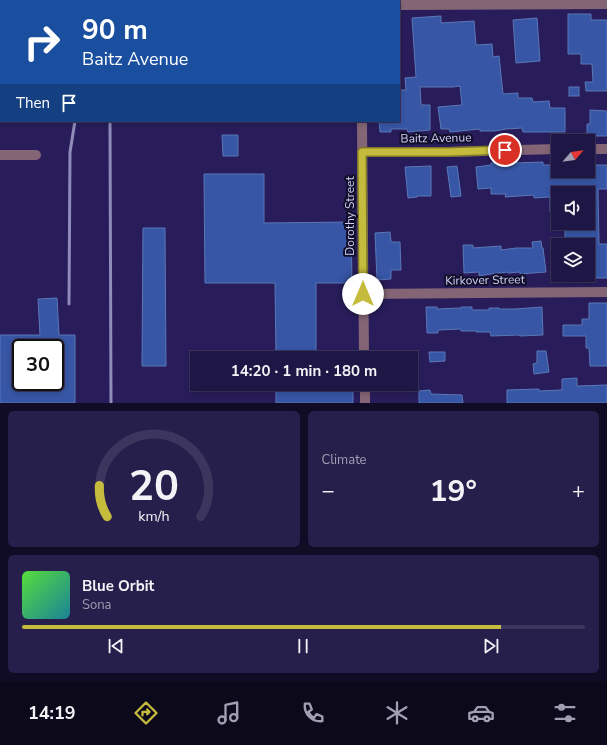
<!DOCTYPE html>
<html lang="en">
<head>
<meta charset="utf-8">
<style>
  :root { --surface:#1e1644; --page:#261f4b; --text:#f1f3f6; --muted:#a19fb2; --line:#3c355d; --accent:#c5bc3d }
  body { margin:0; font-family:"Nunito Sans",sans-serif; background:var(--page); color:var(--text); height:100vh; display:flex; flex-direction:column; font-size:15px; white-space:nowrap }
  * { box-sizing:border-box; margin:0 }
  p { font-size:13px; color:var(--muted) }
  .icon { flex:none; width:22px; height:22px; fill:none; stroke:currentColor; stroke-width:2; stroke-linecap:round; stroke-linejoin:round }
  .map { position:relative; height:403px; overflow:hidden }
  .sheet { display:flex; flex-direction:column; gap:8px; padding:8px; background:#100c25; flex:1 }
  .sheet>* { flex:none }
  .banner { position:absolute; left:0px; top:0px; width:400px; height:122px; box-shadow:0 2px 6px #0003,0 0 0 1px var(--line); background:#1a4fa0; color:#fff; overflow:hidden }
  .needle { width:26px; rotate:62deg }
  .buttons { position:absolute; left:551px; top:134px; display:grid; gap:8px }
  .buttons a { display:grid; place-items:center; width:44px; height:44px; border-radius:0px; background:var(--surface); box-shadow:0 2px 6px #0003,0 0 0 1px var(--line); font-size:20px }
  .speed { position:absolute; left:12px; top:339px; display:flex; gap:8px; font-size:20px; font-weight:700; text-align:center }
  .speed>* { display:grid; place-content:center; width:52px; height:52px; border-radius:50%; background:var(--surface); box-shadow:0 2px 6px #0003,0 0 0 1px var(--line); line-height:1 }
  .speed .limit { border:2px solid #111; border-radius:6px; background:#fff; color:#111 }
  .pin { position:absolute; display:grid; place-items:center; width:34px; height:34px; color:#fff; margin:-17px; border:2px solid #fff; border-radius:50%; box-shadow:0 1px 4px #0007 }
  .me { position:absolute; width:44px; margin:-22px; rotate:0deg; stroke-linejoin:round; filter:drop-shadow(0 0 3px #0008) }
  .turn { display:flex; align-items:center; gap:14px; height:84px; padding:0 16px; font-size:18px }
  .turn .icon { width:52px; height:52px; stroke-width:2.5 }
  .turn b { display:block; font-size:28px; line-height:34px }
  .then { display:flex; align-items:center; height:38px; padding:0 16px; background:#0003; gap:8px; font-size:15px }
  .big { font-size:30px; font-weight:700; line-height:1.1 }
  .sheet .tile { flex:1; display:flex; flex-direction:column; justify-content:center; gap:6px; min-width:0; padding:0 14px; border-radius:6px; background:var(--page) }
  .sheet .dial { align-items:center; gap:0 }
  .dial svg { height:104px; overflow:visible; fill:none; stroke:var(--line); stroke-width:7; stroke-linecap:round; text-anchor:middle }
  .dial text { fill:var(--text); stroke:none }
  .song { display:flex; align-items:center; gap:12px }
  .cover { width:48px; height:48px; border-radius:6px; background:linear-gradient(135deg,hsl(110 70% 55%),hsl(190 70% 35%)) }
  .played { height:4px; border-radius:2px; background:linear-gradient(90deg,var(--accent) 85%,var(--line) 85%) }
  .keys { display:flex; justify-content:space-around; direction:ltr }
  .heat { display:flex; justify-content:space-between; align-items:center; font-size:22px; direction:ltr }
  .sheet .tiles { flex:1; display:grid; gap:8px; grid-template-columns:1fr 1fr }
  .tile:last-child { grid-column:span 2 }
  .trip { position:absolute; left:190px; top:351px; width:228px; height:40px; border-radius:0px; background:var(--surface); box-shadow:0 2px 6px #0003,0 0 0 1px var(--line); font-weight:700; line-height:40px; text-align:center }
  .tabs { display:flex; height:64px; justify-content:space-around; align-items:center; background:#0c091b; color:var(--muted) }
  .tabs .icon { width:28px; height:28px }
  .tabs .current { color:var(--accent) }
  .tabs b { font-size:18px; color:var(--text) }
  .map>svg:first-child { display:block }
  .building { fill:#3756a5; stroke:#5b77b7; fill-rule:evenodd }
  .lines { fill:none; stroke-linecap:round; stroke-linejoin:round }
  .minor { stroke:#846575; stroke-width:10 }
  .rail { stroke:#908cba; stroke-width:3 }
  .route-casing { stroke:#807a28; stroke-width:10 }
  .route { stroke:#c5bc3d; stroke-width:7 }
  .labels { text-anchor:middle; stroke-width:4; stroke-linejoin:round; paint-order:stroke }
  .street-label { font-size:12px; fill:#d0d0f6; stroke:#110e29 }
</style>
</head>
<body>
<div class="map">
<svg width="607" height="403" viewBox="0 0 607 403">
  <rect width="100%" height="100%" fill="#281d5a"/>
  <g class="building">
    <path d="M 568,14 L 591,14 L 591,20 L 607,20 L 607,91 L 586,91 L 585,82 L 593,82 L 592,64 L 581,64 L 581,54 L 568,54 Z"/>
    <path d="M 441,16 L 441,23 L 474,21 L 476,45 L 492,44 L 493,57 L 499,56 L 503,94 L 518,93 L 518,98 L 532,98 L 533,102 L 549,101 L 550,108 L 565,108 L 565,132 L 523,132 L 522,128 L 506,129 L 495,131 L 480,131 L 480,129 L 450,132 L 449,129 L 441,129 L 438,107 L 462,105 L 460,86 L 453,87 L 420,87 L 421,105 L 430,105 L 430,130 L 408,132 L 407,129 L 391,129 L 391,132 L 380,132 L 379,121 L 399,121 L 399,90 L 406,90 L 405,78 L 416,77 L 412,18 Z"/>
    <path d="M 537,18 L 540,61 L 516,63 L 513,20 Z"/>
    <rect x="569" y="87" width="10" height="9"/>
    <path d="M 590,110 L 607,111 L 607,136 L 587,136 L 587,124 L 590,124 Z"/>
    <path d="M 222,135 L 238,135 L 238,156 L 223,156 Z"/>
    <path d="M 543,162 L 543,165 L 558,165 L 558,171 L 588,171 L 588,165 L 607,165 L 607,189 L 598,189 L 599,244 L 607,244 L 607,278 L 588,278 L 588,245 L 565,245 L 565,223 L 588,223 L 588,193 L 558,193 L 558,212 L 550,212 L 550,197 L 534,198 L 534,195 L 505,197 L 506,194 L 491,194 L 491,188 L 478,189 L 476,167 L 491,165 L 491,163 L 514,163 Z"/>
    <path d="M 431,166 L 431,196 L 417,196 L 417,197 L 408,198 L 405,167 Z"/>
    <path d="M 457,166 L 461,196 L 451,197 L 447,167 Z"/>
    <path d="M 204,174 L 264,174 L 264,223 L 351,222 L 352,283 L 316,283 L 316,358 L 276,358 L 275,283 L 205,283 Z"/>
    <path d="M 143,228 L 165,228 L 166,366 L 142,366 Z"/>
    <path d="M 390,232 L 391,242 L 400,242 L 401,270 L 391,270 L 391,279 L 377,280 L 375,233 Z"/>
    <path d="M 541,241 L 542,248 L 543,248 L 546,272 L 520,274 L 520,272 L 508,273 L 508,272 L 490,274 L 479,276 L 479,272 L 464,273 L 463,245 L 473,245 L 473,248 L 501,246 L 501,250 L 516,248 L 533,248 L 532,242 Z"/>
    <path d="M 57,298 L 59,335 L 75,335 L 75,403 L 0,403 L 0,335 L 40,335 L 38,299 ZM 21,348 L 55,348 L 55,382 L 21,382 Z"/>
    <path d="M 589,303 L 607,303 L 607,366 L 590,366 L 589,348 L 586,348 L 586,336 L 563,336 L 563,325 L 582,325 L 582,319 L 589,319 Z"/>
    <path d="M 426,307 L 437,307 L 437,309 L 461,308 L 461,307 L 472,307 L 472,310 L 489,310 L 489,308 L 499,308 L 499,309 L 515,309 L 542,307 L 543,335 L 520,336 L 519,335 L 491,336 L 490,332 L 476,332 L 476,331 L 461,331 L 461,329 L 438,330 L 438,333 L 427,333 Z"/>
    <path d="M 537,351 L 546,351 L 549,372 L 534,374 L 533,364 L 537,363 Z"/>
    <path d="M 429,352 L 445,352 L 445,361 L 430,362 Z"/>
    <path d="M 577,378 L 577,386 L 607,385 L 607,403 L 507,403 L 507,390 L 539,389 L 539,391 L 562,390 L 562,379 Z"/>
    <rect x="276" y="384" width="77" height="19"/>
    <path d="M 430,390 L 431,394 L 462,395 L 463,403 L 419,403 L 419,391 Z"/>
  </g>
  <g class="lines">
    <g class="minor">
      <path d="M 362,1 L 362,0"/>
      <path d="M 399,5 L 607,4"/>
      <path d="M 0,7 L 1,7"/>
      <path d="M 362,121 L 364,358"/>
      <path d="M 588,149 L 607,149"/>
      <path d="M 363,152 L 448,152 L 558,149"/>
      <path d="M 0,155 L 36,155"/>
      <path d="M 363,294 L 607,292"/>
      <path d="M 365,384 L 365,403"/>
    </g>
    <g class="rail">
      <path d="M 105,1 L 105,0"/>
      <path d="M 110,121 L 111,403"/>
      <path d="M 69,304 L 70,152 L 75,121"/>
    </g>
  </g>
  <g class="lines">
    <g class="route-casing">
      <path id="route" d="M 363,294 L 362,152 L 448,152 L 505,150"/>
    </g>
    <use href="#route" class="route"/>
  </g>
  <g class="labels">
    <g class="street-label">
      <text transform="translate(436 138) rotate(-1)" y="4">Baitz Avenue</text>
      <text transform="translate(350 216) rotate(-90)" y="4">Dorothy Street</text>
      <text transform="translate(485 280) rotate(-1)" y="4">Kirkover Street</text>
    </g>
  </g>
</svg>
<div class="buttons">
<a><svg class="needle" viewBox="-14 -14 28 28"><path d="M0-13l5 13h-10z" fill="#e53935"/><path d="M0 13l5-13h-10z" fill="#a19fb2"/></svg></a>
<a><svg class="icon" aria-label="sound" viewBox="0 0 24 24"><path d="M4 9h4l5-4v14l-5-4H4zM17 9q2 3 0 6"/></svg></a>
<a><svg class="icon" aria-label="layers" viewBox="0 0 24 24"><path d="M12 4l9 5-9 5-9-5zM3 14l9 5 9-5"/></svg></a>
</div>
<div class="speed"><div class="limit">30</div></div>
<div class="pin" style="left:505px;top:150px;background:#d93025"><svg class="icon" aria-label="arrive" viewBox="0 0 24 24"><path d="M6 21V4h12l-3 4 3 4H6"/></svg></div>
<svg class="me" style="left:363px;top:294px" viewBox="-20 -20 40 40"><circle r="19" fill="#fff"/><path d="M0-13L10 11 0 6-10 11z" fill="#c5bc3d"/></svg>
<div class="trip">14:20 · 1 min · 180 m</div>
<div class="banner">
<div class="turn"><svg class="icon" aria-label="right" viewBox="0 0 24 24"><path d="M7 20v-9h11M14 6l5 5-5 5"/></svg><div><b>90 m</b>Baitz Avenue</div></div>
<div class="then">Then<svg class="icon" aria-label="arrive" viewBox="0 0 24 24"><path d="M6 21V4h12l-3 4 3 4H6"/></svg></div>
</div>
</div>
<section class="sheet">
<div class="tiles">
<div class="tile dial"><svg viewBox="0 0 100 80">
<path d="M14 69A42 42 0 1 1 86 69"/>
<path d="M14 69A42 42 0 0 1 8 45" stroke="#c5bc3d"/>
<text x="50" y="56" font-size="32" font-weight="700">20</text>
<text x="50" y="72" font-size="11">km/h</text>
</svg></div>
<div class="tile"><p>Climate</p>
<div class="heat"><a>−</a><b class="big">19°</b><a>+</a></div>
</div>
<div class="tile">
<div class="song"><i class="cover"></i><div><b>Blue Orbit</b><p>Sona</p></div></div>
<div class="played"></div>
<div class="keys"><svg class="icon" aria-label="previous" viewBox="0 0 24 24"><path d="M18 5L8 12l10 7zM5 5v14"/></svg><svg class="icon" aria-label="pause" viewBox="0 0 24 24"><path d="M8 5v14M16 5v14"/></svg><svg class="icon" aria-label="next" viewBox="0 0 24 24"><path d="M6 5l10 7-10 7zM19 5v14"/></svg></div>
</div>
</div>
</section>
<nav class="tabs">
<b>14:19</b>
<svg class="icon current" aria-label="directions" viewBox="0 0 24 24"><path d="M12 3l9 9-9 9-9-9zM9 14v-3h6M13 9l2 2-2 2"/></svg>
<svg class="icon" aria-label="music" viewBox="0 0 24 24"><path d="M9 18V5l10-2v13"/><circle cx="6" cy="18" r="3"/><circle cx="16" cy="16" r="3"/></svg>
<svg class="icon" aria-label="phone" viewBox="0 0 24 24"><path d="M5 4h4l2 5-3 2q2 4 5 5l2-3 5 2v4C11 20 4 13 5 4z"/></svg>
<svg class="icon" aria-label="climate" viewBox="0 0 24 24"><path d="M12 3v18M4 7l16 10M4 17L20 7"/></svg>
<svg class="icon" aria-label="car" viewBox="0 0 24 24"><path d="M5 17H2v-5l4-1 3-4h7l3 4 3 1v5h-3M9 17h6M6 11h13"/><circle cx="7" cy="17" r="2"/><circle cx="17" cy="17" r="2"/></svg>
<svg class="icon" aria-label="filters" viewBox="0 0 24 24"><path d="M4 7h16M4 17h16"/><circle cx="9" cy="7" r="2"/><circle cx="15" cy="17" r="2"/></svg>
</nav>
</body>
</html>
